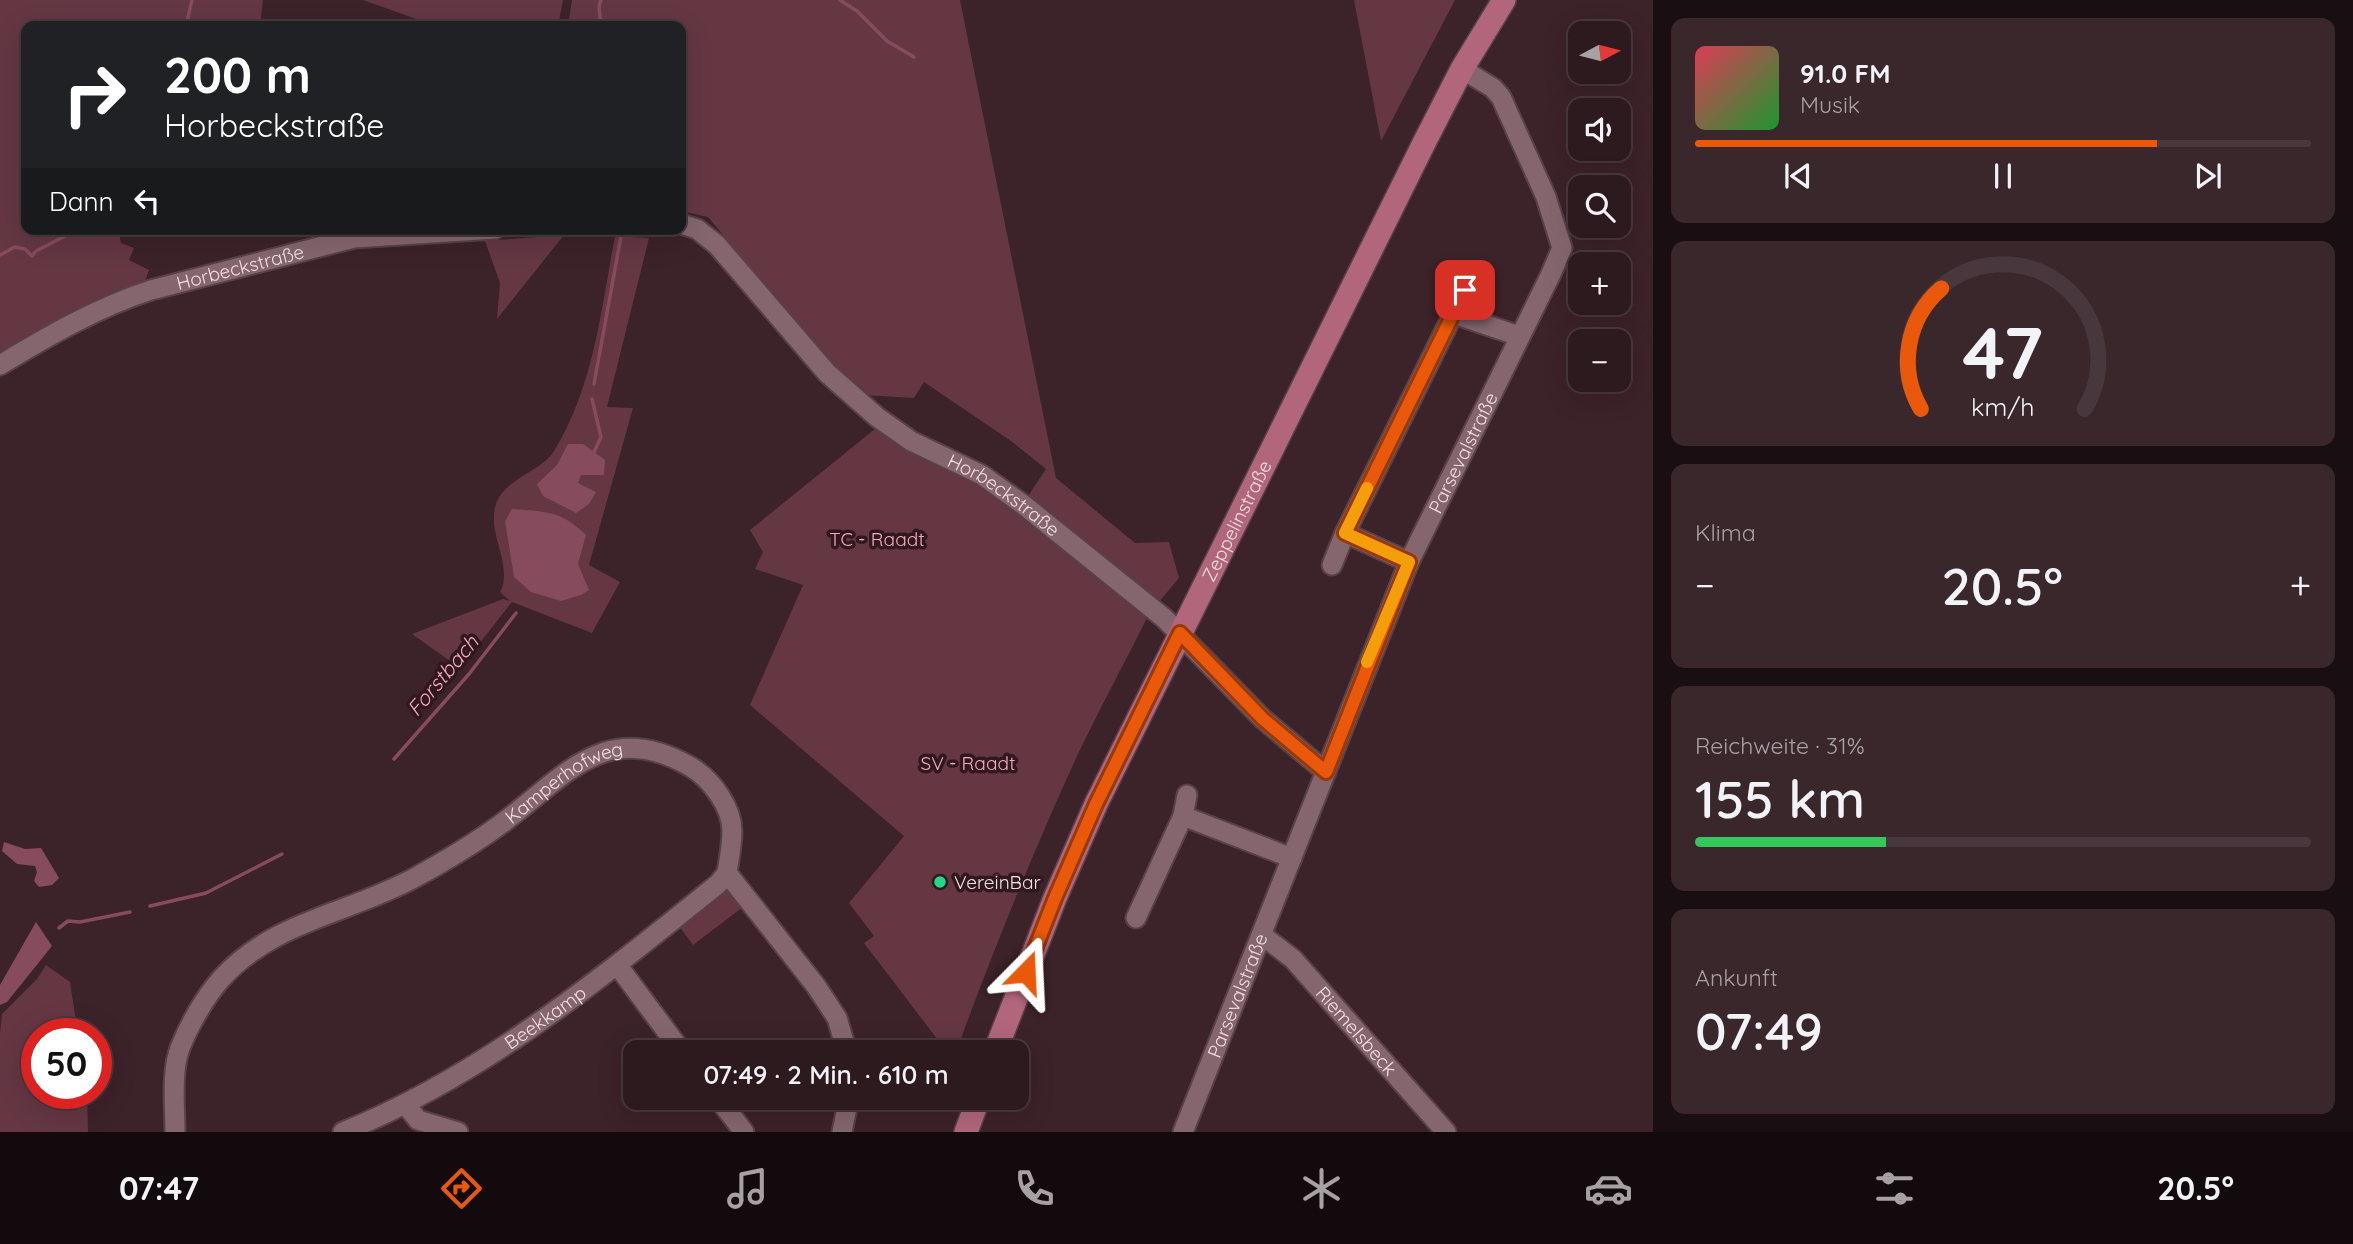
<!DOCTYPE html>
<html lang="de">
<head>
<meta charset="utf-8">
<style>
  :root { --surface:#2d1a1f; --page:#39272c; --text:#f1f3f6; --muted:#a7a1a4; --line:#48383d; --accent:#ea580c }
  body { margin:0; font-family:Quicksand,sans-serif; background:var(--page); color:var(--text); height:100vh; display:flex; flex-direction:column; font-size:26px; white-space:nowrap }
  * { box-sizing:border-box; margin:0 }
  p { font-size:23px; color:var(--muted) }
  .icon { flex:none; width:38px; height:38px; fill:none; stroke:currentColor; stroke-width:2; stroke-linecap:round; stroke-linejoin:round }
  .map { position:relative; flex:1; overflow:hidden }
  .sheet { display:flex; flex-direction:column; gap:18px; padding:18px; background:#190e11; width:700px }
  .sheet>* { flex:none }
  .banner { position:absolute; left:21px; top:21px; width:665px; height:214px; border-radius:14px; box-shadow:0 7px 28px #0002,0 0 0 2px var(--line); background:#202124; color:#fff; overflow:hidden }
  .needle { width:46px; rotate:83deg }
  .fabs { position:absolute; left:1568px; top:21px; display:grid; gap:14px }
  .fabs a { display:grid; place-items:center; width:63px; height:63px; border-radius:14px; background:var(--surface); box-shadow:0 7px 28px #0002,0 0 0 2px var(--line); font-size:35px }
  .speed { position:absolute; left:21px; top:1018px; display:flex; gap:14px; font-size:35px; font-weight:700; text-align:center }
  .speed>* { display:grid; place-content:center; width:91px; height:91px; border-radius:50%; background:var(--surface); box-shadow:0 7px 28px #0002,0 0 0 2px var(--line); line-height:1 }
  .speed .limit { border:10px solid #d22; background:#fff; color:#111 }
  .pin { position:absolute; display:grid; place-items:center; width:60px; height:60px; color:#fff; margin:-30px; border-radius:14px; box-shadow:0 4px 10px #0006 }
  .me { position:absolute; width:77px; margin:-38px; rotate:21deg; stroke-linejoin:round; filter:drop-shadow(0 0 5px #0008) }
  .turn { display:flex; align-items:center; gap:24px; height:147px; padding:0 28px; font-size:32px }
  .turn .icon { width:91px; height:91px; stroke-width:2.5 }
  .turn b { display:block; font-size:49px; line-height:60px }
  .then { display:flex; align-items:center; height:66px; padding:0 28px; background:#0003; gap:14px; font-size:26px }
  .big { font-size:52px; font-weight:600; line-height:1.1 }
  .sheet .tile { flex:1; display:flex; flex-direction:column; justify-content:center; gap:10px; min-width:0; padding:0 24px; border-radius:14px; background:var(--page) }
  .sheet .dial { align-items:center; gap:0 }
  .dial svg { height:182px; overflow:visible; fill:none; stroke:var(--line); stroke-width:7; stroke-linecap:round; text-anchor:middle }
  .dial text { fill:var(--text); stroke:none }
  .song { display:flex; align-items:center; gap:21px }
  .cover { width:84px; height:84px; border-radius:10px; background:linear-gradient(135deg,hsl(350 70% 55%),hsl(130 70% 35%)) }
  .played { height:7px; border-radius:4px; background:linear-gradient(90deg,var(--accent) 75%,var(--line) 75%) }
  .keys { display:flex; justify-content:space-around; direction:ltr }
  .heat { display:flex; justify-content:space-between; align-items:center; font-size:38px; direction:ltr }
  .charge { height:10px; border-radius:5px; background:linear-gradient(90deg,#34c759 31%,var(--line) 0) }
  .trip { position:absolute; left:623px; top:1040px; width:406px; height:70px; border-radius:14px; background:var(--surface); box-shadow:0 7px 28px #0002,0 0 0 2px var(--line); font-weight:600; line-height:70px; text-align:center }
  .tabs { display:flex; height:112px; justify-content:space-around; align-items:center; background:#120a0c; color:var(--muted) }
  .tabs .icon { width:49px; height:49px }
  .tabs .active { color:var(--accent) }
  .tabs b { font-size:32px; color:var(--text) }
  main { display:flex; flex:1; min-height:0 }
  .map>svg:first-child { display:block }
  .green { fill:#643743 }
  .water { fill:#864b5c }
  .lines { fill:none; stroke-linecap:round; stroke-linejoin:round }
  .stream { stroke:#864b5c; stroke-width:3.5 }
  .minor-casing { stroke:#584148; stroke-width:23 }
  .major-casing { stroke:#584148; stroke-width:26 }
  .minor { stroke:#85666e; stroke-width:19 }
  .major { stroke:#b1667c; stroke-width:23 }
  .route-casing { stroke:#983908; stroke-width:18 }
  .route { stroke:#ea580c; stroke-width:12 }
  .slow { stroke:#f59e0b; stroke-width:12 }
  .poi-dot { fill:#21d887; stroke:#31181f; stroke-width:2.5 }
  .labels { text-anchor:middle; stroke-width:7; stroke-linejoin:round; paint-order:stroke }
  .street-label { font-size:19px; fill:#f2dfe3; stroke:#31181f }
  .park-label { font-size:19px; fill:#f5acbe; stroke:#31181f }
  .poi-label { font-size:19px; fill:#f2dfe3; stroke:#31181f; text-anchor:start }
  .water-label { font-size:21px; font-style:italic; fill:#f5abbe; stroke:#31181f }
</style>
</head>
<body>
<main>
<div class="map">
<svg width="1653" height="1132" viewBox="0 0 1653 1132">
  <rect width="100%" height="100%" fill="#3c2229"/>
  <g class="green">
    <path d="M 0,0 L 263,0 L 260,26 L 26,26 L 26,229 L 118,229 L 121,243 L 134,248 L 129,260 L 149,270 L 144,284 L 0,357 Z"/>
    <path d="M 363,0 L 563,0 L 558,26 L 436,26 Z"/>
    <path d="M 572,0 L 960,0 L 1056,478 L 1135,543 L 1169,542 L 1179,578 L 1158,603 L 1026,499 L 1046,469 L 1011,441 L 924,382 L 914,398 L 863,395 L 829,362 L 708,217 L 681,211 L 681,26 L 568,26 Z"/>
    <path d="M 1354,0 L 1455,0 L 1381,141 Z"/>
    <path d="M 564,235 L 497,319 L 500,283 L 485,241 Z"/>
    <path d="M 615,236 L 649,238 L 607,407 L 633,408 L 589,565 L 620,582 L 592,633 L 512,602 L 460,668 L 412,634 L 503,599 L 510,601 L 500,592 C 514,566 486,533 496,504 C 505,478 541,472 554,451 C 594,386 601,309 615,236 Z"/>
    <path d="M 875,429 L 923,457 L 998,495 L 1148,616 C 1125,662 1100,708 1078,754 C 1033,852 993,951 956,1052 L 947,1052 L 864,943 L 874,936 L 849,903 L 904,836 L 750,705 L 803,585 L 755,569 L 763,552 L 750,530 Z"/>
    <path d="M 728,888 L 743,907 L 693,945 L 679,926 Z"/>
    <path d="M 46,965 L 70,982 L 78,1034 L 37,1034 L 37,1094 L 87,1094 L 88,1132 L 0,1132 L 0,1033 L 2,1014 L 37,979 Z"/>
  </g>
  <g class="water">
    <path d="M 568,444 L 583,444 L 605,460 L 604,475 L 581,475 L 578,483 L 596,492 L 589,504 L 576,513 L 543,496 L 537,484 L 557,465 Z"/>
    <path d="M 512,509 C 547,512 560,510 586,535 L 578,564 L 589,590 L 581,595 L 561,601 L 531,592 L 514,577 L 505,521 Z"/>
    <path d="M 4,842 L 25,849 L 41,848 L 59,878 L 52,885 L 39,887 L 34,881 L 37,872 L 35,866 L 17,864 L 2,851 Z"/>
    <path d="M 36,922 L 52,946 L 7,1002 L 0,1005 L 0,985 Z"/>
  </g>
  <g class="lines">
    <g class="stream">
      <path d="M 840,0 L 857,11 L 887,41 L 914,57"/>
      <path d="M 186,26 L 192,0"/>
      <path d="M 599,26 C 603,18 596,9 601,0"/>
      <path d="M 0,255 L 15,247 L 25,249 L 32,256 L 36,251 L 69,234 L 67,229"/>
      <path d="M 594,384 L 622,231"/>
      <path d="M 592,399 L 601,437 L 594,452"/>
      <path d="M 394,759 L 469,674 L 516,613"/>
      <path d="M 150,906 L 206,893 L 282,854"/>
      <path d="M 59,928 L 68,921 L 80,922 L 130,912"/>
    </g>
    <g class="minor-casing">
      <g id="minor">
        <path id="s1" d="M 681,224 L 697,229 L 717,245 L 827,373 L 877,417 L 911,441 L 982,475 L 1025,506 L 1164,618 L 1263,719 L 1326,772"/>
        <path d="M 1454,314 L 1519,336"/>
        <path id="s2" d="M 0,365 C 48,336 98,307 151,290 L 354,238 L 495,229"/>
        <path d="M 1409,562 L 1345,533 L 1465,290"/>
        <path d="M 1332,565 L 1345,533"/>
        <path d="M 1183,816 L 1292,858"/>
        <path d="M 1136,918 L 1183,816 L 1187,795"/>
        <path id="s3" d="M 1262,935 L 1293,959 L 1446,1132"/>
        <path d="M 618,966 L 682,1052"/>
        <path d="M 717,1097 L 744,1132"/>
        <path d="M 405,1104 L 418,1120 L 458,1132"/>
        <path id="s4" d="M 175,1132 C 175,1106 171,1072 180,1048 C 189,1025 205,997 221,979 C 274,920 349,914 416,877 C 445,861 474,844 501,824 C 565,777 605,717 691,767 C 711,779 732,807 732,831 C 732,845 729,860 727,873 L 816,986 L 837,1018 L 847,1052"/>
        <path id="s5" d="M 343,1132 C 484,1075 601,978 718,884 L 727,873"/>
        <path d="M 842,1132 L 849,1097"/>
        <path id="s6" d="M 1183,1132 L 1409,562 L 1551,274 L 1562,248 L 1546,197 L 1501,97 L 1493,88 L 1462,69"/>
      </g>
    </g>
    <g class="major-casing">
      <g id="major">
        <path id="s7" d="M 995,1052 L 1055,898 L 1096,804 L 1424,143 L 1462,69 L 1504,0"/>
        <path d="M 966,1132 L 979,1097"/>
      </g>
    </g>
    <use href="#minor" class="minor"/>
    <use href="#major" class="major"/>
  </g>
  <g class="lines">
    <g class="route-casing">
      <path id="route" d="M 1026,972 L 1055,898 L 1096,804 L 1180,633 L 1263,719 L 1326,772 L 1409,562 L 1345,533 L 1465,290"/>
    </g>
    <use href="#route" class="route"/>
    <path class="slow" d="M 1367,488 L 1345,533 L 1409,562 L 1367,662"/>
  </g>
  <circle class="poi-dot" cx="940" cy="882" r="7"/>
  <g class="labels">
    <g class="street-label">
      <text dy="7" stroke="none"><textPath href="#s2" startOffset="261">Horbeckstraße</textPath></text>
      <text dy="7" stroke="none"><textPath href="#s6" startOffset="735">Parsevalstraße</textPath></text>
      <text dy="7" stroke="none"><textPath href="#s1" startOffset="427">Horbeckstraße</textPath></text>
      <text dy="7" stroke="none"><textPath href="#s7" startOffset="584">Zeppelinstraße</textPath></text>
      <text dy="7" stroke="none"><textPath href="#s4" startOffset="564">Kamperhofweg</textPath></text>
      <text dy="7" stroke="none"><textPath href="#s6" startOffset="147">Parsevalstraße</textPath></text>
      <text dy="7" stroke="none"><textPath href="#s5" startOffset="233">Beekkamp</textPath></text>
      <text dy="7" stroke="none"><textPath href="#s3" startOffset="135">Riemelsbeck</textPath></text>
    </g>
    <g class="park-label">
      <text x="877" y="546">TC - Raadt</text>
      <text x="968" y="770">SV - Raadt</text>
    </g>
    <g class="poi-label">
      <text x="954" y="889">VereinBar</text>
    </g>
    <g class="water-label">
      <text transform="translate(443 676) rotate(-50)" y="7">Forstbach</text>
    </g>
  </g>
</svg>
<div class="fabs">
<a><svg class="needle" viewBox="-14 -14 28 28"><path d="M0-13l5 13h-10z" fill="#e53935"/><path d="M0 13l5-13h-10z" fill="#a7a1a4"/></svg></a>
<a><svg class="icon" aria-label="sound" viewBox="0 0 24 24"><path d="M4 9h4l5-4v14l-5-4H4zM17 9q2 3 0 6"/></svg></a>
<a><svg class="icon" aria-label="search" viewBox="0 0 24 24"><circle cx="10" cy="10" r="6"/><path d="M15 15l6 6"/></svg></a>
<a>+</a>
<a>−</a>
</div>
<div class="speed"><div class="limit">50</div></div>
<div class="pin" style="left:1465px;top:290px;background:#d93025"><svg class="icon" aria-label="arrive" viewBox="0 0 24 24"><path d="M6 21V4h12l-3 4 3 4H6"/></svg></div>
<svg class="me" style="left:1026px;top:972px" viewBox="-20 -20 40 40"><path d="M0-17L14 15 0 8-14 15z" fill="#ea580c" stroke="#fff" stroke-width="4"/></svg>
<div class="trip">07:49 · 2 Min. · 610 m</div>
<div class="banner">
<div class="turn"><svg class="icon" aria-label="right" viewBox="0 0 24 24"><path d="M7 20v-9h11M14 6l5 5-5 5"/></svg><div><b>200 m</b>Horbeckstraße</div></div>
<div class="then">Dann<svg class="icon" aria-label="left" viewBox="0 0 24 24"><path d="M17 20v-9H6M10 6l-5 5 5 5"/></svg></div>
</div>
</div>
<section class="sheet">
<div class="tile">
<div class="song"><i class="cover"></i><div><b>91.0 FM</b><p>Musik</p></div></div>
<div class="played"></div>
<div class="keys"><svg class="icon" aria-label="previous" viewBox="0 0 24 24"><path d="M18 5L8 12l10 7zM5 5v14"/></svg><svg class="icon" aria-label="pause" viewBox="0 0 24 24"><path d="M8 5v14M16 5v14"/></svg><svg class="icon" aria-label="next" viewBox="0 0 24 24"><path d="M6 5l10 7-10 7zM19 5v14"/></svg></div>
</div>
<div class="tile dial"><svg viewBox="0 0 100 80">
<path d="M14 69A42 42 0 1 1 86 69"/>
<path d="M14 69A42 42 0 0 1 23 16" stroke="#ea580c"/>
<text x="50" y="56" font-size="32" font-weight="700">47</text>
<text x="50" y="72" font-size="11">km/h</text>
</svg></div>
<div class="tile"><p>Klima</p>
<div class="heat"><a>−</a><b class="big">20.5°</b><a>+</a></div>
</div>
<div class="tile"><p>Reichweite · 31%</p><b class="big">155 km</b><div class="charge"></div></div>
<div class="tile"><p>Ankunft</p><b class="big">07:49</b></div>
</section>
</main>
<nav class="tabs">
<b>07:47</b>
<svg class="icon active" aria-label="directions" viewBox="0 0 24 24"><path d="M12 3l9 9-9 9-9-9zM9 14v-3h6M13 9l2 2-2 2"/></svg>
<svg class="icon" aria-label="music" viewBox="0 0 24 24"><path d="M9 18V5l10-2v13"/><circle cx="6" cy="18" r="3"/><circle cx="16" cy="16" r="3"/></svg>
<svg class="icon" aria-label="phone" viewBox="0 0 24 24"><path d="M5 4h4l2 5-3 2q2 4 5 5l2-3 5 2v4C11 20 4 13 5 4z"/></svg>
<svg class="icon" aria-label="climate" viewBox="0 0 24 24"><path d="M12 3v18M4 7l16 10M4 17L20 7"/></svg>
<svg class="icon" aria-label="car" viewBox="0 0 24 24"><path d="M5 17H2v-5l4-1 3-4h7l3 4 3 1v5h-3M9 17h6M6 11h13"/><circle cx="7" cy="17" r="2"/><circle cx="17" cy="17" r="2"/></svg>
<svg class="icon" aria-label="filters" viewBox="0 0 24 24"><path d="M4 7h16M4 17h16"/><circle cx="9" cy="7" r="2"/><circle cx="15" cy="17" r="2"/></svg>
<b>20.5°</b>
</nav>
</body>
</html>
